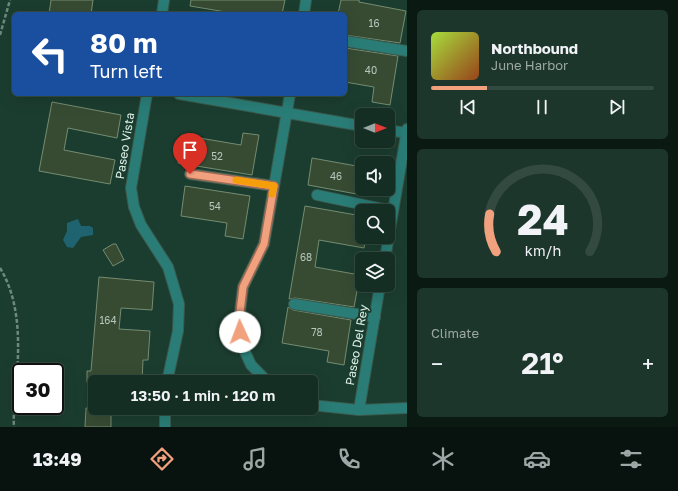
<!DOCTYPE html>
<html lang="en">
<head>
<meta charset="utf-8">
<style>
  :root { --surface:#142e23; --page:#1d362b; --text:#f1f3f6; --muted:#9da8a6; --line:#334a41; --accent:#f2a17e }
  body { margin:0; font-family:"Golos Text",sans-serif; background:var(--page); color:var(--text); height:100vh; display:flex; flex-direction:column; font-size:15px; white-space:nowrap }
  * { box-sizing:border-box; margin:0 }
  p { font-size:13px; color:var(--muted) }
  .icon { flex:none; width:22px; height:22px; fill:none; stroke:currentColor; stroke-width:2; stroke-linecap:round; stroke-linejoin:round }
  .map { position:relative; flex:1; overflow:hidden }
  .side { display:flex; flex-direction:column; gap:10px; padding:10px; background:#0b1913; width:271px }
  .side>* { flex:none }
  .hud { position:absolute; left:12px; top:12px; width:335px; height:84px; border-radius:6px; box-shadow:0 4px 16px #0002,0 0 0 1px var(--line); background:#1a4fa0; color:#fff; overflow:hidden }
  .needle { width:26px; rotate:90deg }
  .tools { position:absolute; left:355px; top:108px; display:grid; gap:8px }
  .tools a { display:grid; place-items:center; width:40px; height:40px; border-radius:6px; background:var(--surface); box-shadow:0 4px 16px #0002,0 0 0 1px var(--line); font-size:20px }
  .speed { position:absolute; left:12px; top:363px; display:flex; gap:8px; font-size:20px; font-weight:700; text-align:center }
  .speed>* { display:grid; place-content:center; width:52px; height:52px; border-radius:50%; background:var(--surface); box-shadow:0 4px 16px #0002,0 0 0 1px var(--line); line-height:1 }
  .speed .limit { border:2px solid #111; border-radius:6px; background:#fff; color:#111 }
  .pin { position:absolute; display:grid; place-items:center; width:34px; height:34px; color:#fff; margin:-41px -17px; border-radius:50% 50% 50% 0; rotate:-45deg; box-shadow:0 0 4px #0007 }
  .pin .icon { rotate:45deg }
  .me { position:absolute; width:44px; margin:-22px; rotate:358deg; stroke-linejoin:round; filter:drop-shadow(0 0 3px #0008) }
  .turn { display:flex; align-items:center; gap:14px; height:84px; padding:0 12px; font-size:18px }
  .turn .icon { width:52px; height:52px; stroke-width:2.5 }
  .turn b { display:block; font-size:28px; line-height:34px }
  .big { font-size:30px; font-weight:600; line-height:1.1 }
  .side .tile { flex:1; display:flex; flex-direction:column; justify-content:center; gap:6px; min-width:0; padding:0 14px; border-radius:6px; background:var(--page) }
  .side .dial { align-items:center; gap:0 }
  .dial svg { height:104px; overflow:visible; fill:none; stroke:var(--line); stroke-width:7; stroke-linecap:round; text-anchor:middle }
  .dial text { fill:var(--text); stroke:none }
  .song { display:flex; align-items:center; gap:12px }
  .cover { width:48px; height:48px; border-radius:6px; background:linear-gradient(135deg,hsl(80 70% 55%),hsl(20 70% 35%)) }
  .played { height:4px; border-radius:2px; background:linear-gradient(90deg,var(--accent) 25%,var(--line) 25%) }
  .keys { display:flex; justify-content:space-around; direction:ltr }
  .heat { display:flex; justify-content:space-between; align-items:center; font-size:22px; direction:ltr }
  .trip { position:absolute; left:88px; top:375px; width:230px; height:40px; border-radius:6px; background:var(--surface); box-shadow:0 4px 16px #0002,0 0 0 1px var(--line); font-weight:600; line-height:40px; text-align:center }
  .tab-bar { display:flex; height:64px; justify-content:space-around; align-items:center; background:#08120e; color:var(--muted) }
  .tab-bar .icon { width:28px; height:28px }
  .tab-bar .current { color:var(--accent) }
  .tab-bar b { font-size:18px; color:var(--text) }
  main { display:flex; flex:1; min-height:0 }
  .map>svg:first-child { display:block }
  .water { fill:#1f6370 }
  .building { fill:#374b33; stroke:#758c71 }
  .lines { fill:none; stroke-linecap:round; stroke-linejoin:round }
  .minor-casing { stroke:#3a5a4d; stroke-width:12 }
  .path { stroke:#6e897d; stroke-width:2.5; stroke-dasharray:4 2; stroke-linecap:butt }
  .minor { stroke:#2a7d77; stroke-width:10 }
  .route-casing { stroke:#9d6952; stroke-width:10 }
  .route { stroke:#f2a17e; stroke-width:7 }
  .slow { stroke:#f59e0b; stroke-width:7 }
  .labels { text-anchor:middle; stroke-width:4; stroke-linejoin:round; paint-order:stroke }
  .number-label { font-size:10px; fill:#b5c8bc }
  .street-label { font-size:12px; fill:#dff2e9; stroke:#1b3d2f }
</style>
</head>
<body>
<main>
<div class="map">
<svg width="407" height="427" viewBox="0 0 407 427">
  <rect width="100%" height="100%" fill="#1b3d2f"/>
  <path class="water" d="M 78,219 L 81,226 L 90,226 L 93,228 L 93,235 L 81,237 L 73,248 L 67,247 L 63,240 L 67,231 L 67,223 Z"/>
  <g class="building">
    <path d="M 51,0 L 93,0 L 91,14 L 49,14 Z"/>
    <path d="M 191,0 L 285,0 L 282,14 L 238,14 L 190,6 Z"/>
    <path d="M 341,0 L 359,0 L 359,2 L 406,11 L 400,43 L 345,35 L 345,14 L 338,14 Z"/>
    <path d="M 345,48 L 398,56 L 390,105 L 372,102 L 374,87 L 345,82 Z"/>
    <path d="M 52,102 L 121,115 L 117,138 L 68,128 L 64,150 L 115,160 L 110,184 L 39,171 Z"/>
    <path d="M 243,133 L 259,135 L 252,175 L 178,163 L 182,135 L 241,145 Z"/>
    <path d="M 312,158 L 362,167 L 362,195 L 308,185 Z"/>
    <path d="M 185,186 L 250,196 L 243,239 L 225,236 L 227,223 L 181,216 Z"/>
    <path d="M 305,206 L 362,216 L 362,237 L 366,237 L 364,248 L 319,240 L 315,267 L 360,275 L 354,307 L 295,298 L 289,299 Z"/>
    <path d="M 113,244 L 116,244 L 124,260 L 113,266 L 103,250 Z"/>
    <path d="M 99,277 L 154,282 L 152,310 L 121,308 L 119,329 L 150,331 L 148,360 L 143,360 L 142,382 L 87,382 L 87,371 L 91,371 Z"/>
    <path d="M 288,307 L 293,310 L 351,320 L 344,365 L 327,362 L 329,351 L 282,343 Z"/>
    <path d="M 86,408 L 111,408 L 111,427 L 85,427 Z"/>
  </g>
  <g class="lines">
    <g class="minor-casing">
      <g id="minor">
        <path d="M 162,14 L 164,0"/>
        <path d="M 304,14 L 306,0"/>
        <path d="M 345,41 L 407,51"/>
        <path d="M 147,94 L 131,188 L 134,207 L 141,225 L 168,267 L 179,304 L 178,331 L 167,382"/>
        <path d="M 179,94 L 362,126"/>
        <path d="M 388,130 L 407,133"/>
        <path d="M 190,174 L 274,186"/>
        <path d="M 317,195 L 393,211"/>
        <path d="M 385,259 L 407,129"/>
        <path d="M 294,304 L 375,317"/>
        <path d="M 268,382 L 251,365 L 242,345 L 239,320 L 243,287 L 264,244 L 290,94"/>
        <path d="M 311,405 L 359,410 L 407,408"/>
        <path d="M 165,408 L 165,427"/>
        <path d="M 359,410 L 380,285"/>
      </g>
    </g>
    <g class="path">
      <path d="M 0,35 L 10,0"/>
      <path d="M 0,268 C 22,304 19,349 16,390 C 15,402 13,415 14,427"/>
    </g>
    <use href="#minor" class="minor"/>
  </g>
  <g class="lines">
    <g class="route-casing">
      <path id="route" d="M 190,174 L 274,186 L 264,244 L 243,287 L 239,320 L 240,332"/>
    </g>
    <use href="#route" class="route"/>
    <path class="slow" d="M 236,180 L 274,186 L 272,194"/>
  </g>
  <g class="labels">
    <g class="number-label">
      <text x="374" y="27">16</text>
      <text x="371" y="74">40</text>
      <text x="217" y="160">52</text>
      <text x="336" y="180">46</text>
      <text x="215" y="210">54</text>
      <text x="306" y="261">68</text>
      <text x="108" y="324">164</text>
      <text x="317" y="336">78</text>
    </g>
    <g class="street-label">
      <text transform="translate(125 146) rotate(-81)" y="4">Paseo Vista</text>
      <text transform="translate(357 345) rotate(-80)" y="4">Paseo Del Rey</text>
    </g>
  </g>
</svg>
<div class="tools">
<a><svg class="needle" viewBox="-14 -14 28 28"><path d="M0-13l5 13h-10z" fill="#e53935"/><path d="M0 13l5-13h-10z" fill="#9da8a6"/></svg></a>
<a><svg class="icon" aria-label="sound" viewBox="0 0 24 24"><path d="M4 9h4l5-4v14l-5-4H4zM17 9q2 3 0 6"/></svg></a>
<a><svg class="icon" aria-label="search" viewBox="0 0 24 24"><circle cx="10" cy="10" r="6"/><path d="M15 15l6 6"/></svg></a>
<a><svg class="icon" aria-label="layers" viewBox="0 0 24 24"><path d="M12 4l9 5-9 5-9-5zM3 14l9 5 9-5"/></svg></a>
</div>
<div class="speed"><div class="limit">30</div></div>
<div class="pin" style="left:190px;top:174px;background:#d93025"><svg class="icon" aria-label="arrive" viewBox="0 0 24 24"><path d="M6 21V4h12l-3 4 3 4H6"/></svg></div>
<svg class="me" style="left:240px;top:332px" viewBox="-20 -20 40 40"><circle r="19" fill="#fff"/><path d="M0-13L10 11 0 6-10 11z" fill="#f2a17e"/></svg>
<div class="trip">13:50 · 1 min · 120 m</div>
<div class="hud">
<div class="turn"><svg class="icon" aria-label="left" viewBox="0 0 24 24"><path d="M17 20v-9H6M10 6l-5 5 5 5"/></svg><div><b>80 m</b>Turn left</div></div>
</div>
</div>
<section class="side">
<div class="tile">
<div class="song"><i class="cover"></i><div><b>Northbound</b><p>June Harbor</p></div></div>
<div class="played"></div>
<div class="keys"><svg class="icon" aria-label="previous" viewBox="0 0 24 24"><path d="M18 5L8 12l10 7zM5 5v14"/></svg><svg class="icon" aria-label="pause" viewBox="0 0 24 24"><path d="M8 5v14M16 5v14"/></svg><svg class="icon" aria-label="next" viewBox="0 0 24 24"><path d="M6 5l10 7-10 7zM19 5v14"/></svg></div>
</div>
<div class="tile dial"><svg viewBox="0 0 100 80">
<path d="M14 69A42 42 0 1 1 86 69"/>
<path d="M14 69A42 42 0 0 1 9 40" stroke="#f2a17e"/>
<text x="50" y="56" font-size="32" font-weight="700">24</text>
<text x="50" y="72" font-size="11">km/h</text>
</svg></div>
<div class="tile"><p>Climate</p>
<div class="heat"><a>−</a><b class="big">21°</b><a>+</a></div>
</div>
</section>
</main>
<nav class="tab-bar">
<b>13:49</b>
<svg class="icon current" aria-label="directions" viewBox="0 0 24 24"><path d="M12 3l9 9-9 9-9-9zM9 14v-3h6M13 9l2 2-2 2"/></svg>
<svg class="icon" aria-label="music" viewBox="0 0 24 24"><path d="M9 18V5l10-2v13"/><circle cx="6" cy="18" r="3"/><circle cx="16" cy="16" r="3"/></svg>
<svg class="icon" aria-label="phone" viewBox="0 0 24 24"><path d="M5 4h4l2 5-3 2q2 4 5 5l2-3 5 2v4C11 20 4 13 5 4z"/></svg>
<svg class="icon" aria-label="climate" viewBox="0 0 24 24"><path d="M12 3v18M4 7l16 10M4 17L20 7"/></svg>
<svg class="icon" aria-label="car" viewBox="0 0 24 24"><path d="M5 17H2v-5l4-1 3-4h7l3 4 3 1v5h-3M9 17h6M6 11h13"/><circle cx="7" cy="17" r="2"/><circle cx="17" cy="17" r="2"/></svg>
<svg class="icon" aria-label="filters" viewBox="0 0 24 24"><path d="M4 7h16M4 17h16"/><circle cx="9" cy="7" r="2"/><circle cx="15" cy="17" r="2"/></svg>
</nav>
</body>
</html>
